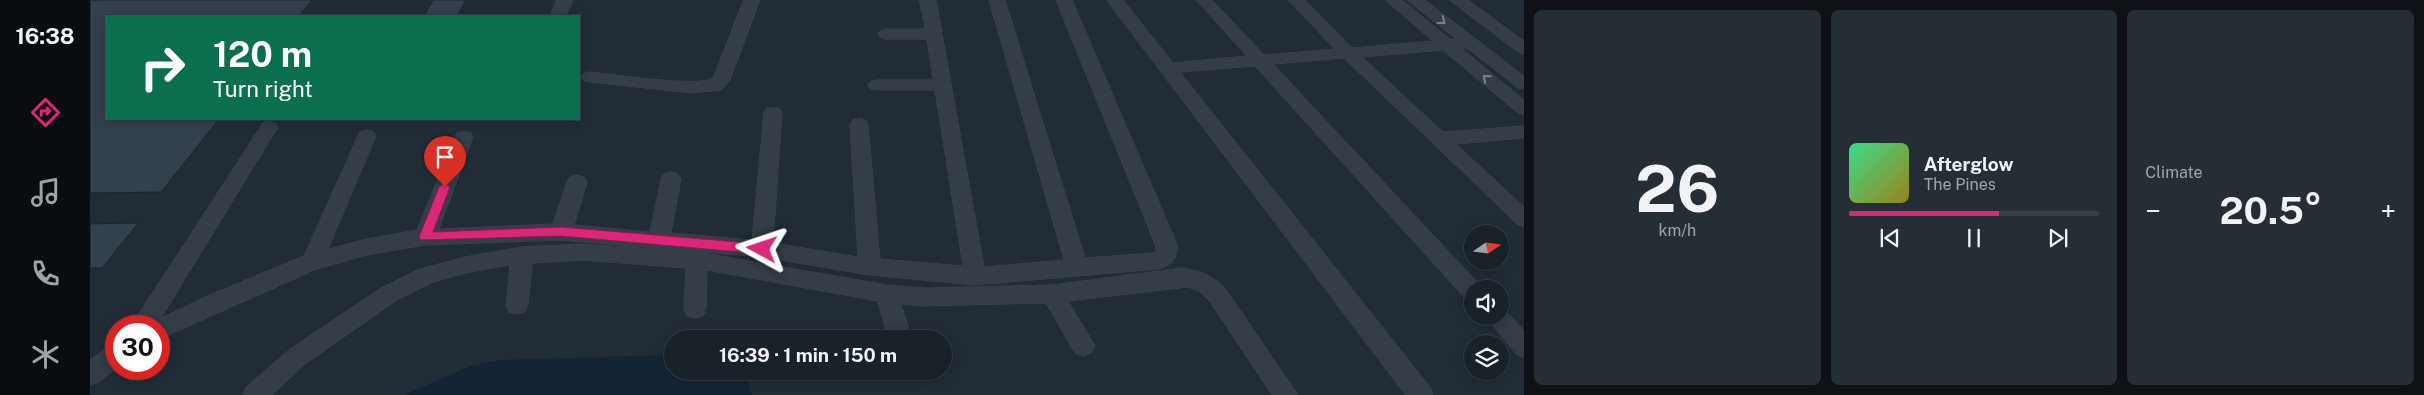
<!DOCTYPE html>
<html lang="en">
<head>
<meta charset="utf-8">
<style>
  :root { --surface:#192129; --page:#262e35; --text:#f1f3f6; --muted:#9fa3a8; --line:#373e46; --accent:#db2777 }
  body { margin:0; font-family:"Public Sans",sans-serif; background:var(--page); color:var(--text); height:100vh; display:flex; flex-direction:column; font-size:19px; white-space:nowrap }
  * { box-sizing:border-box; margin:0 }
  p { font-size:16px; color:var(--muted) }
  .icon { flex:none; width:28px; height:28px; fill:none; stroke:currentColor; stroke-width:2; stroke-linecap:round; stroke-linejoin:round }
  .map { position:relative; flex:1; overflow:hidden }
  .drawer { display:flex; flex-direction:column; gap:10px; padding:10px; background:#0e1217; width:900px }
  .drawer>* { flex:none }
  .banner { position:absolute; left:15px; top:15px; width:475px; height:105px; border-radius:0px; box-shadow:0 2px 12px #0003,0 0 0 1px var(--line); background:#0b6e4f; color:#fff; overflow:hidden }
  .needle { width:32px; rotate:76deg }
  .tools { position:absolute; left:1374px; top:225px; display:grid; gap:10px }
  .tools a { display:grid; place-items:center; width:45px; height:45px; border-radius:50%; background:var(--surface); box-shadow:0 2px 12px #0003,0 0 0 1px var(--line); font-size:25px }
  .speed { position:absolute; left:15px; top:315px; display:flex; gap:10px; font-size:25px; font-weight:700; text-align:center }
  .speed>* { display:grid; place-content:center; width:65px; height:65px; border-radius:50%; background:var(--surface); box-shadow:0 2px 12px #0003,0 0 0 1px var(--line); line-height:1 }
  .speed .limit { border:8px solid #d22; background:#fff; color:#111 }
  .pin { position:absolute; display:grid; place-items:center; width:42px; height:42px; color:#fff; margin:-51px -21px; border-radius:50% 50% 50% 0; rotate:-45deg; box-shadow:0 0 5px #0007 }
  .pin .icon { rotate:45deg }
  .me { position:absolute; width:55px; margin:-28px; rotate:275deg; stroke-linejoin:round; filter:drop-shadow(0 0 4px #0008) }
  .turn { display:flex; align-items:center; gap:18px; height:105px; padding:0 25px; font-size:22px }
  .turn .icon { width:65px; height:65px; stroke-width:2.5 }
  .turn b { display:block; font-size:35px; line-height:42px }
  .big { font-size:38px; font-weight:700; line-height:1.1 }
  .drawer .widget { flex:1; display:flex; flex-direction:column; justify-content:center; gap:8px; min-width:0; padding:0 18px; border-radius:8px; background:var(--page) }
  .drawer .dial { align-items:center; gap:0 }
  .dial b { font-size:65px; line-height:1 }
  .song { display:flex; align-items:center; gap:15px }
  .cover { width:60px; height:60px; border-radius:8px; background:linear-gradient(135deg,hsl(150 70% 55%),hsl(50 70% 35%)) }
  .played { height:5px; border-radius:2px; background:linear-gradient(90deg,var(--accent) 60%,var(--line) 60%) }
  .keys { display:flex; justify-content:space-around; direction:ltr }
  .heat { display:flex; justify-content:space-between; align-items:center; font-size:28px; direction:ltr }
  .drawer .tiles { flex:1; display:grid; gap:10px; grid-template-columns:repeat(3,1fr) }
  .trip { position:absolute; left:574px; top:330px; width:288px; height:50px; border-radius:25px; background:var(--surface); box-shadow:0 2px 12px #0003,0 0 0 1px var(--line); font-weight:700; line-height:50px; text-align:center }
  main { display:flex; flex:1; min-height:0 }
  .dock { display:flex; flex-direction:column; width:90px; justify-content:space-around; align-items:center; background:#0a0d10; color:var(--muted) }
  .dock .icon { width:35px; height:35px }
  .dock .active { color:var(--accent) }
  .dock b { font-size:22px; color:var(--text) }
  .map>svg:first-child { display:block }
  .water { fill:#152434 }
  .building { fill:#33404e; stroke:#1c252e }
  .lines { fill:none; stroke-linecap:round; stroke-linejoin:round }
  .street-casing { stroke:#3e4751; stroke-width:1 }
  .street { fill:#343d48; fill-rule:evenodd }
  .oneway { stroke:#78818c }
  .route { fill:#db2777; stroke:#8e194d }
</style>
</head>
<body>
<main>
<nav class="dock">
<b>16:38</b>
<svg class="icon active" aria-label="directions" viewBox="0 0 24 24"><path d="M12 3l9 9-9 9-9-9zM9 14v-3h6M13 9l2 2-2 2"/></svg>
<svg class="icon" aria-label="music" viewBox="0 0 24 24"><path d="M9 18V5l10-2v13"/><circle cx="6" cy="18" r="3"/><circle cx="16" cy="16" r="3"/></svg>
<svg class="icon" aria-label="phone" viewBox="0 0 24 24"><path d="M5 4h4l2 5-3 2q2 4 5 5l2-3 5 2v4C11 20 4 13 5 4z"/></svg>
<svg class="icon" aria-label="climate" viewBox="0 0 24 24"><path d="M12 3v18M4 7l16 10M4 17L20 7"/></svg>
</nav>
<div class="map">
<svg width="1434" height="395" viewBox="0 0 1434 395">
  <rect width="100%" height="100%" fill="#212c37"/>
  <path class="water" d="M 582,355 L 582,371 L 653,371 L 662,395 L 314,395 L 381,366 L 410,360 Z"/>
  <g class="building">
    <path d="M 0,0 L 222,0 L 209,16 L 16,16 L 16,119 L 129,119 L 71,192 L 0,193 Z"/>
    <path d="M 343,0 L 376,0 L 367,16 L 334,16 Z"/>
    <path d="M 48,223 L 12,268 L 0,268 L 0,224 Z"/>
  </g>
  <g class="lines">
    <g class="street-casing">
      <g id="street">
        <path d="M 467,0 L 483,0 L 476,16 L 460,16 Z"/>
        <path d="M 654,0 L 670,0 L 640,80 L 631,90 L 602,93 L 500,82 L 494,81 L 491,77 L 494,73 L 500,72 C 519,74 613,88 623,78 Z"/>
        <path d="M 830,0 L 846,0 L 894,267 L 974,260 L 899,0 L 915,0 L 995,258 L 1064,253 L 1066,251 L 1065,244 L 966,0 L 982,0 L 1087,244 C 1088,259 1082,265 1068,269 L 885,285 L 780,275 L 672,257 L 471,240 L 335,245 L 277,255 L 227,269 L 69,339 L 69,326 L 41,326 L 173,123 L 179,121 L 185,123 L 188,127 L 71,318 L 122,294 L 214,256 L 268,136 L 270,132 L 277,130 L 284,132 L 286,136 L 238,249 L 277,239 L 327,230 L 365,137 L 367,133 L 374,131 L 381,133 L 383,137 L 349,229 L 463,224 L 477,182 L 480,177 L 487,175 L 494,177 L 497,182 L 484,225 L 560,232 L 571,179 L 574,174 L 581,172 L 588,174 L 591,179 L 581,233 L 662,240 L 674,112 L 677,108 L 689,108 L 692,112 L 683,243 L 768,257 L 760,124 L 763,120 L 769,118 L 775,120 L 778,124 L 790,259 L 873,266 L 845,90 L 787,90 L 781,89 L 778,85 L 781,81 L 787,80 L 843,80 L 837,39 L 796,39 L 790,37 L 788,34 L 790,31 L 796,29 L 835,29 Z"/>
        <path d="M 1017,0 L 1033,0 L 1083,63 L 1157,56 L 1106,0 L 1122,0 L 1174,55 L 1245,49 L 1198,0 L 1215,0 L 1262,48 L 1343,41 L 1295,0 L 1312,0 L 1361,40 L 1366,39 L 1317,0 L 1335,0 L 1434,76 L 1434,89 L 1428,88 L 1377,48 L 1371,48 L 1434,100 L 1434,115 L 1428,113 L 1353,50 L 1272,57 L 1353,132 L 1434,126 L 1434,138 L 1366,144 L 1434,207 L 1434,227 L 1427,224 L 1254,58 L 1183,64 L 1390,285 L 1392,289 L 1382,289 L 1382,300 L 1374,297 L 1165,66 L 1090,72 L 1340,387 L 1343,395 L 1316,395 Z"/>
        <path d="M 1360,0 L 1378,0 L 1434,41 L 1434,54 L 1428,52 Z"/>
        <path d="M 493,244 L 607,252 L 797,285 L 832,288 L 962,285 L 1092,268 C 1110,271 1125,276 1137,291 L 1208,395 L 1182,395 L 1121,303 L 1109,291 L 1098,287 L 978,301 L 1005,346 L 1001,353 L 993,356 L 985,353 L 956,303 L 832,306 L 811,304 L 822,339 L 798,339 L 788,301 L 617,270 L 616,309 L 613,316 L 605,318 L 597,316 L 594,309 L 596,268 L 493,260 L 442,263 L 438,305 L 435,312 L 427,314 L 419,312 L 416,305 L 420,265 L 375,273 L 344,282 L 307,300 L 215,364 L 182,395 L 153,395 L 156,387 L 199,350 L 291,288 L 330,269 L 375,257 L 432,247 Z"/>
        <path d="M 1410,308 L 1414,309 L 1434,331 L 1434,357 L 1426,354 L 1395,316 L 1410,316 Z"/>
        <path d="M 26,344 L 26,368 L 9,382 L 0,385 L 0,360 L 18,347 Z"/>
      </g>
    </g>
    <use href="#street" class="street"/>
  </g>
  <defs><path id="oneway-chevron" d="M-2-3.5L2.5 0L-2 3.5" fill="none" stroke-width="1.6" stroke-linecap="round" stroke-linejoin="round" transform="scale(1.25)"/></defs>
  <g class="oneway">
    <use href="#oneway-chevron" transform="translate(1352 21) rotate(38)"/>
    <use href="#oneway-chevron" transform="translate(1396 78) rotate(-140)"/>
  </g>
  <path class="route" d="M 355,183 L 360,187 L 343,232 L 471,227 L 672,244 L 678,249 L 672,254 L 471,236 L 331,240 L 329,237 L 349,187 Z"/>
</svg>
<div class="tools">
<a><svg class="needle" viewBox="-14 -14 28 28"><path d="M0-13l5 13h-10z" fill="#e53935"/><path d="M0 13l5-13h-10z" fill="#9fa3a8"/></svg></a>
<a><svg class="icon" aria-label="sound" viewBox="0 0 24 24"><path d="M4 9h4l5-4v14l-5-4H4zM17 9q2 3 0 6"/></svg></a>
<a><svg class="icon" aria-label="layers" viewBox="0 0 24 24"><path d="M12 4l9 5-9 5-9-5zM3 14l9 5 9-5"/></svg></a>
</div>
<div class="speed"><div class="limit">30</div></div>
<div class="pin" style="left:355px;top:187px;background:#d93025"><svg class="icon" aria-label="arrive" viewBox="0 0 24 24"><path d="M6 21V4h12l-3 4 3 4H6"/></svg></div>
<svg class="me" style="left:672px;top:249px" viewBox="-20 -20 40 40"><path d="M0-17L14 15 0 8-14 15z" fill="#db2777" stroke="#fff" stroke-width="4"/></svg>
<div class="trip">16:39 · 1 min · 150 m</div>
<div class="banner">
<div class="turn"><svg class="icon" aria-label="right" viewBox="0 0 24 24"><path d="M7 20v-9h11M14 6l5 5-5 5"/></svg><div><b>120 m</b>Turn right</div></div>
</div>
</div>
<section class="drawer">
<div class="tiles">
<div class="widget dial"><b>26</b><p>km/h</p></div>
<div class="widget">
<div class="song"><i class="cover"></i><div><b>Afterglow</b><p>The Pines</p></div></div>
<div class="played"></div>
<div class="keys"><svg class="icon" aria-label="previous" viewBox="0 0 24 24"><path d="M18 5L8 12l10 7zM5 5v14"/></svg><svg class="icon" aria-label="pause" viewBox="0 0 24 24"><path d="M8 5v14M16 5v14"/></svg><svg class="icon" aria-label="next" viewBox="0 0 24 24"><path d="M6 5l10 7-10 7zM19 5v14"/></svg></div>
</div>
<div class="widget"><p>Climate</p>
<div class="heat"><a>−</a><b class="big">20.5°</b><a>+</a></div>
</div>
</div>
</section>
</main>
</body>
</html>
